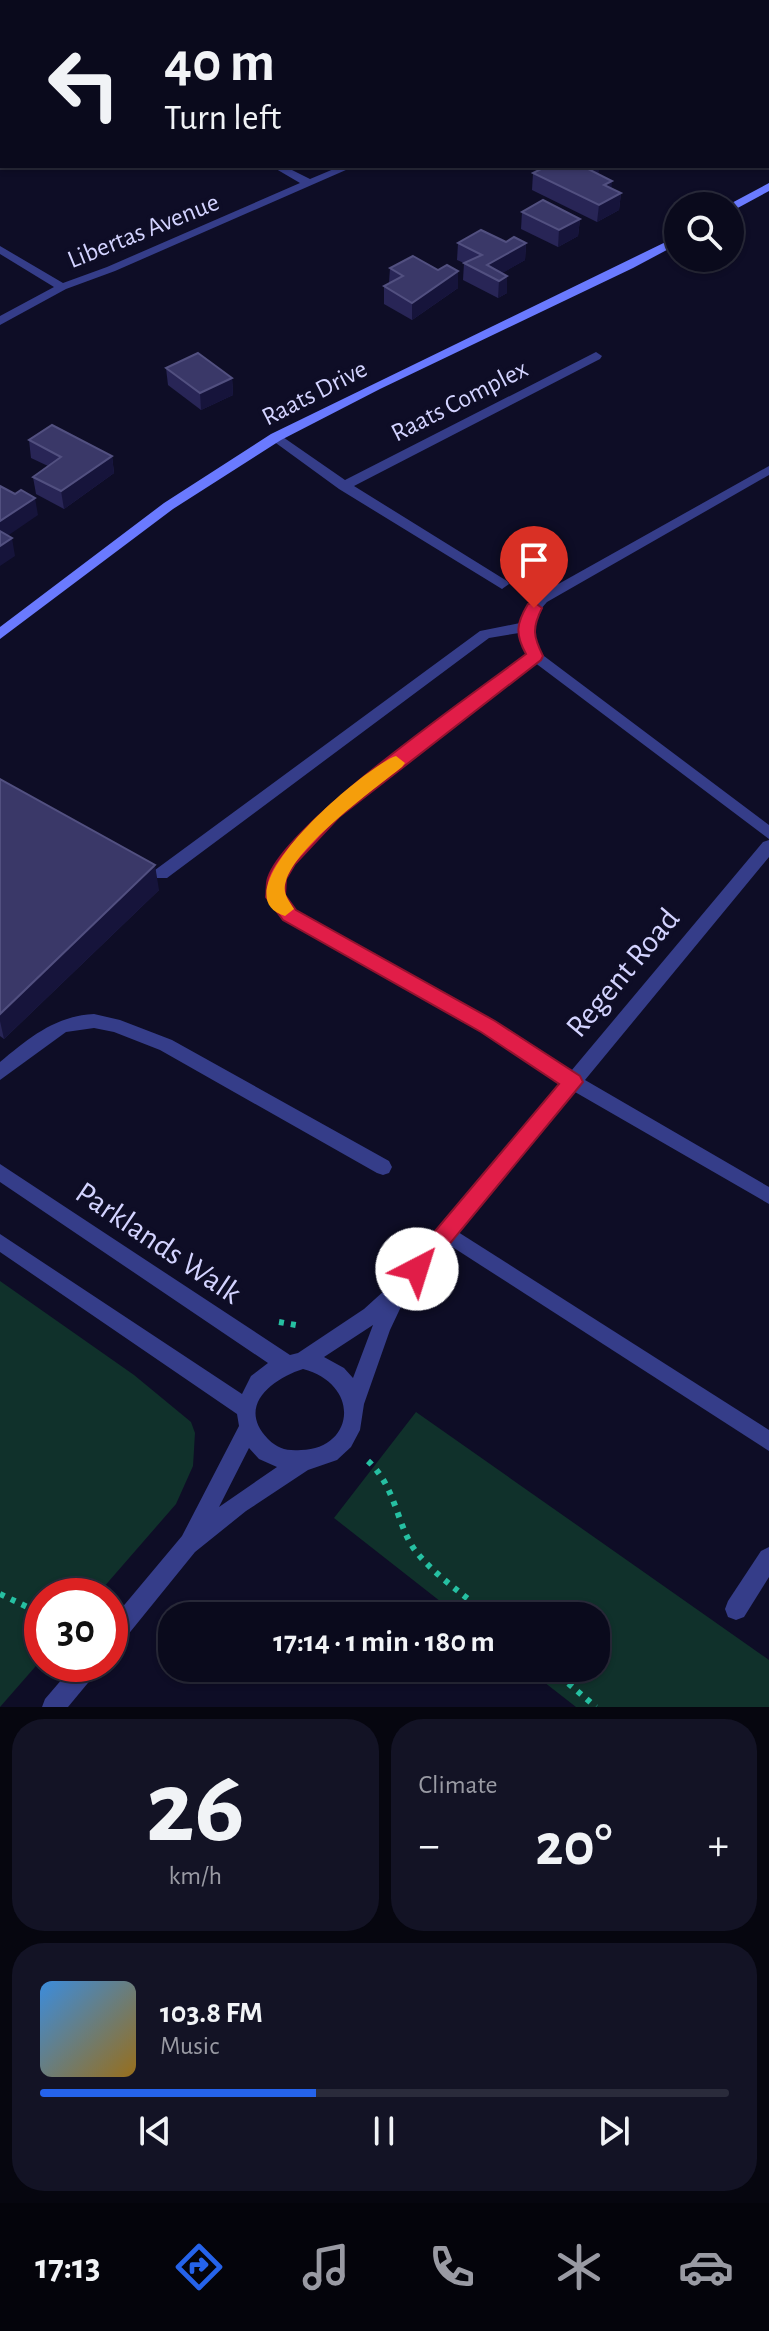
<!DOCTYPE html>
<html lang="en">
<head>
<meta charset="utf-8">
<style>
  :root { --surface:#0a0a1c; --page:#131325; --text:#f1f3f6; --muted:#999aa3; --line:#2a2b3b; --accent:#2563eb }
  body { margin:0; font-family:"Alegreya Sans",sans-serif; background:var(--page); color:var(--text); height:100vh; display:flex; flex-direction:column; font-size:30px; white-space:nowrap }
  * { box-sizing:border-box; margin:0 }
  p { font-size:26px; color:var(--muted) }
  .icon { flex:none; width:44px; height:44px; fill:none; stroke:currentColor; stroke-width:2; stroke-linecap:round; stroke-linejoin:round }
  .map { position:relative; height:1707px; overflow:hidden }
  .side { display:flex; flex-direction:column; gap:12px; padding:12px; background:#06060f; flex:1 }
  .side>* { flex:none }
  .banner { position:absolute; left:0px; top:0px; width:770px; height:168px; box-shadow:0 2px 6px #0004,0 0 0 2px var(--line); background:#0a0a1c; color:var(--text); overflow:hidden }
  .buttons { position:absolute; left:664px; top:192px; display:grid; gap:16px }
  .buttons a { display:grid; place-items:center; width:80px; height:80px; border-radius:50%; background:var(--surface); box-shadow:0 2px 6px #0004,0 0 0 2px var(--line); font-size:40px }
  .speed { position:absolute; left:24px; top:1578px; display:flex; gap:16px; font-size:40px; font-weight:700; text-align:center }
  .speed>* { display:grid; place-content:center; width:104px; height:104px; border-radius:50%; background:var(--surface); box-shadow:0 2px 6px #0004,0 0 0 2px var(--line); line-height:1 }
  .speed .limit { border:12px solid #d22; background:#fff; color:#111 }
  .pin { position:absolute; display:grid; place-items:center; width:68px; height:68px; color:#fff; margin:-82px -34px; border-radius:50% 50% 50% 0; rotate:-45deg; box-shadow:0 0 8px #0007 }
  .pin .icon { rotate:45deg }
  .me { position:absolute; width:88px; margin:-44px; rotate:40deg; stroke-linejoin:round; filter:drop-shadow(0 0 6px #0008) }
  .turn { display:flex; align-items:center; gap:28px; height:168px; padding:0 32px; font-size:36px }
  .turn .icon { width:104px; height:104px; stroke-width:2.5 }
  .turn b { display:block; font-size:56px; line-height:68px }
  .big { font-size:60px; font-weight:700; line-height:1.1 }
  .side .widget { flex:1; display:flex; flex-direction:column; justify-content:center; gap:12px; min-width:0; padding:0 28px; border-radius:32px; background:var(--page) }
  .side .dial { align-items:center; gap:0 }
  .dial b { font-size:104px; line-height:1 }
  .song { display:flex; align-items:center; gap:24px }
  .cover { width:96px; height:96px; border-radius:12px; background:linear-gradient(135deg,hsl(210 70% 55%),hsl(40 70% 35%)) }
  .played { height:8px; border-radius:4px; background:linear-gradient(90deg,var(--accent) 40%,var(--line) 40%) }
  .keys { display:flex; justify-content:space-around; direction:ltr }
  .heat { display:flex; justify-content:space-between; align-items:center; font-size:44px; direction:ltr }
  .side .tiles { flex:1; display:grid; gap:12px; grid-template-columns:1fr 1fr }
  .widget:last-child { grid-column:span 2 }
  .trip { position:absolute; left:158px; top:1602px; width:452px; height:80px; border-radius:32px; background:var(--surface); box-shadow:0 2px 6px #0004,0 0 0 2px var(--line); font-weight:700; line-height:80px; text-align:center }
  .menu { display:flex; height:128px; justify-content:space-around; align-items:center; background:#04040b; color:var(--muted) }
  .menu .icon { width:56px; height:56px }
  .menu .current { color:var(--accent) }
  .menu b { font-size:36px; color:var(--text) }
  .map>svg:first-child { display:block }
  .green { fill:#10312b }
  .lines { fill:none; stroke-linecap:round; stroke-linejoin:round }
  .path { stroke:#26c0a2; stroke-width:6; stroke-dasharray:5 7; stroke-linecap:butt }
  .lane { fill:#353d89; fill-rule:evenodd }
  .street { fill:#353d89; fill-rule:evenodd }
  .secondary { fill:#6a7aff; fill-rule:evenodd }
  .wall { fill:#282556 }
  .shaded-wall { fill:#16143b }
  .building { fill:#3a3868; stroke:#525080; stroke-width:2 }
  .route { fill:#e11d48; stroke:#92132f; stroke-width:2 }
  .slow { fill:#f59e0b }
  .labels { text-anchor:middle; stroke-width:8; stroke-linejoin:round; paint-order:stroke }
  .far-street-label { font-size:26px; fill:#d3d3ff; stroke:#0e0d26 }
  .street-label { font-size:32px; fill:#d3d3ff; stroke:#0e0d26 }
</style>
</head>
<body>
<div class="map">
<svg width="769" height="1707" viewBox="0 0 769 1707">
  <rect width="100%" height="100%" fill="#0e0d26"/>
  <g class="green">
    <path d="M 0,1281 L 134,1375 L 191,1422 L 195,1433 L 193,1466 L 176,1504 L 96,1596 L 42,1596 L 42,1659 L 0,1707 Z"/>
    <path d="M 416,1412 L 769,1660 L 769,1707 L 576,1707 L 526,1668 L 596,1668 L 596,1616 L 459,1616 L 334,1518 Z"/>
  </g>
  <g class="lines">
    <g class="path">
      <path d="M 279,1322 L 301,1326"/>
      <path d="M 368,1461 C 397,1487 397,1530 418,1554 C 437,1577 466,1596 489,1616"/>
      <path d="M 0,1594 L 42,1614"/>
      <path d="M 550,1668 L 596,1707"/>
    </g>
    <g class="lane">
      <path d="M 596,352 L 602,356 L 600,359 L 354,486 L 507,581 L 509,584 L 502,589 L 339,489 L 269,438 L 270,435 L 280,435 L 345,480 Z"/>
      <path d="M 535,651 L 542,656 L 540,659 L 338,816 L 294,864 L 285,879 L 283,896 L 296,911 L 311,921 L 494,1022 L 579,1077 L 582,1082 L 579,1087 L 573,1089 L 482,1032 L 299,929 L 284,919 L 267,897 L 269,879 L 282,856 L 326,808 Z"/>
      <path d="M 447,1225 L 769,1430 L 769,1451 L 440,1239 L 438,1233 L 440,1227 Z"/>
      <path d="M 769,1547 L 769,1577 L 744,1617 L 736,1620 L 728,1617 L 725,1609 L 728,1601 L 761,1551 Z"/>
    </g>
    <g class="street">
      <path d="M 339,0 L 351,0 L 353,2 L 341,2 Z"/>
      <path d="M 0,18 L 2,19 L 2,25 L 0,24 Z"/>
      <path d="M 271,166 L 284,166 L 310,179 L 341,166 L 355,166 L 115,271 L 66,289 L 0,325 L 0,316 L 54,287 L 0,254 L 0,246 L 63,283 L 107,267 L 300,183 Z"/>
      <path d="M 769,466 L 769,475 L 547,602 C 532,618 530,633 540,653 L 769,825 L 769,839 L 530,659 L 519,633 L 489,638 L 167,878 L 155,878 L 153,874 L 155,870 L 480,631 L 520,623 L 524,612 L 537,596 Z"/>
      <path d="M 769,840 L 769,857 L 585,1080 L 769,1187 L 769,1204 L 575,1092 L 407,1294 L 390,1330 L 364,1404 L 360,1430 L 351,1447 L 337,1460 L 308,1470 L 246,1511 L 195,1552 L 118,1647 L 110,1650 L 110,1622 L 182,1536 L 239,1426 L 237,1414 L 0,1252 L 0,1234 L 242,1394 L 251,1376 L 268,1363 L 0,1182 L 0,1164 L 290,1355 L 298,1353 L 364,1309 L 395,1281 L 763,842 ZM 373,1325 L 353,1378 L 344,1368 L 324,1357 ZM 303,1369 C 362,1385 354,1449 301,1450 C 287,1451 278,1449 268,1439 C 236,1406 272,1379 303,1369 ZM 249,1448 L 259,1459 L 277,1467 L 219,1507 Z"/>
      <path d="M 94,1014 L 120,1020 L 172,1040 L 389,1161 L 392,1167 L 389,1173 L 383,1175 L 377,1173 L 160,1050 L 114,1032 L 94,1028 L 66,1032 L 0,1080 L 0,1062 C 29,1038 55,1016 94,1014 Z"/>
      <path d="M 75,1664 L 100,1664 L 97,1672 L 68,1707 L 42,1707 L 45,1699 Z"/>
    </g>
    <g class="secondary">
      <path d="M 769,183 L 769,191 L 734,210 L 730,211 L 730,206 L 726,206 Z"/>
      <path d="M 678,236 L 678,244 L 633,268 L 380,389 L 281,440 L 173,509 L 0,639 L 0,627 L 164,503 L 271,434 Z"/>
    </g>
  </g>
  <g class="wall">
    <rect x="768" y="49" width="1" height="86"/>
    <path d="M 547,166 L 599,166 L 598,174 L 612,189 L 621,193 L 619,210 L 597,222 L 532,190 L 533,173 Z"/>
    <path d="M 522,212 L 580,219 L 578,236 L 558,247 L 521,229 Z"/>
    <path d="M 506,242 L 526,243 L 525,260 L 502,273 L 507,276 L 507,293 L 498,298 L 463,280 L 464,263 L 457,260 L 458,243 Z"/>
    <path d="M 390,268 L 458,271 L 458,288 L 412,320 L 384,304 L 384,286 L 389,283 Z"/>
    <path d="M 166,368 L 232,378 L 233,395 L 201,410 L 168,385 Z"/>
    <path d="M 29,440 L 112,456 L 114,473 L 64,509 L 36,494 L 33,477 L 48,466 L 31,458 Z"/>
    <path d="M 0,779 L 159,890 L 4,1039 L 0,1036 Z"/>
  </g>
  <g class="shaded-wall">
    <path d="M 593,166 L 599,166 L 598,179 L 588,169 Z"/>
    <path d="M 612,181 L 611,197 L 604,185 Z"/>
    <path d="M 621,193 L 619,210 L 597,222 L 599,205 Z"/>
    <path d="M 580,219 L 578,236 L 558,247 L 559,230 Z"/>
    <path d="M 526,243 L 525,260 L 494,278 L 487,265 Z"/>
    <path d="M 458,271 L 458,288 L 412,320 L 412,303 Z"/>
    <path d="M 507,276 L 507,293 L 498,298 L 499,281 Z"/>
    <path d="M 232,378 L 233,395 L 201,410 L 200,393 Z"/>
    <path d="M 112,456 L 114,473 L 64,509 L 61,491 Z"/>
    <path d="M 35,498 L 38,515 L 0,541 L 0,521 Z"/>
    <path d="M 12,538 L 15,556 L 0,566 L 0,546 Z"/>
    <path d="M 155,865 L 159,890 L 4,1039 L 0,1021 L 0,1014 Z"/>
  </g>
  <g class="building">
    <path d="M 547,166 L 593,166 L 588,169 L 612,181 L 604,185 L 621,193 L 599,205 L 533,173 Z"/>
    <path d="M 543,200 L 580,219 L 559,230 L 522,212 Z"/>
    <path d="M 481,230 L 506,242 L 514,237 L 526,243 L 487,265 L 507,276 L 499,281 L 464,263 L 482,255 L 458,243 Z"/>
    <path d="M 413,256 L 438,270 L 447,265 L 458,271 L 412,303 L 384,286 L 403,276 L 390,268 Z"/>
    <path d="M 198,353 L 232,378 L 200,393 L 166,368 Z"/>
    <path d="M 52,425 L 112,456 L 61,491 L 33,477 L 61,457 L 29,440 Z"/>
    <path d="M 0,486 L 15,494 L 21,490 L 35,498 L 0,521 Z"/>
    <path d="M 0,531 L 12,538 L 0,546 Z"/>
    <path d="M 0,779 L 155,865 L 0,1014 Z"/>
  </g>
  <path class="route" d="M 534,602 L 542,608 C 532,628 533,636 543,656 L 541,660 L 339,817 L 295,864 L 286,879 L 285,895 L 296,910 L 495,1021 L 580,1076 L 583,1082 L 424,1275 L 417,1278 L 409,1275 L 406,1269 L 409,1262 L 559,1084 L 481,1032 L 283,920 L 266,897 C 267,891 266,884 268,878 C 286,823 472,695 526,654 C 515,634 516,624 528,604 Z"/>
  <path class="slow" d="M 396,756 L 405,763 L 402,767 C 373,790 296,846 286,881 C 282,893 288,899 294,909 L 285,916 C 214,894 367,765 396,756 Z"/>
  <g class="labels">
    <g class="far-street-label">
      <text transform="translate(143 230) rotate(-22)" y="9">Libertas Avenue</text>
      <text transform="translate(314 392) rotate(-27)" y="9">Raats Drive</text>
      <text transform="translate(459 400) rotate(-27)" y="9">Raats Complex</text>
    </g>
    <g class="street-label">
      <text transform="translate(622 972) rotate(-50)" y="11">Regent Road</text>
      <text transform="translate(159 1242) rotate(34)" y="11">Parklands Walk</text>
    </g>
  </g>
</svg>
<div class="buttons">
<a><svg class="icon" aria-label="search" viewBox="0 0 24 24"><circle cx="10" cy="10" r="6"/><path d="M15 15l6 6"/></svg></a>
</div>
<div class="speed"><div class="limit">30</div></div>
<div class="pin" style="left:534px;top:608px;background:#d93025"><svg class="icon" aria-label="arrive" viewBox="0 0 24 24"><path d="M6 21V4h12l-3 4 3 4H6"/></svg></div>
<svg class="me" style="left:417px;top:1269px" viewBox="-20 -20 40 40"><circle r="19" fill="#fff"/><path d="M0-13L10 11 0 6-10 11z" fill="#e11d48"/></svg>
<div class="trip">17:14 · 1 min · 180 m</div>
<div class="banner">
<div class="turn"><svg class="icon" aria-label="left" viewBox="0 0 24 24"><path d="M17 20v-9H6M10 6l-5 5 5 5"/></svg><div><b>40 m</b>Turn left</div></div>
</div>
</div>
<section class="side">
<div class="tiles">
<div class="widget dial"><b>26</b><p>km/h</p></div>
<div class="widget"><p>Climate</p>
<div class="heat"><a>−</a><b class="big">20°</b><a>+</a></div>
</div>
<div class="widget">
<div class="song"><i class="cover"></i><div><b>103.8 FM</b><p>Music</p></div></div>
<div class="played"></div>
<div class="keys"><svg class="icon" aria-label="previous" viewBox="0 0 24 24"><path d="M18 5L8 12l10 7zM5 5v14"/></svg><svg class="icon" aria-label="pause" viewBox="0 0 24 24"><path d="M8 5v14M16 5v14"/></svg><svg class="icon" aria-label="next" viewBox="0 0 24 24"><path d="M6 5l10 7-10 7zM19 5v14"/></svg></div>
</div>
</div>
</section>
<nav class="menu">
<b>17:13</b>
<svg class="icon current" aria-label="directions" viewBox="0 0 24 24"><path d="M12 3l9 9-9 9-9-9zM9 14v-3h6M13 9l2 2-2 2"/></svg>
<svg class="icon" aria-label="music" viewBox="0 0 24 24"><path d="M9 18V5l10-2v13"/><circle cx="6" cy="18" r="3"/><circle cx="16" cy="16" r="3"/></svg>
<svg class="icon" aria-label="phone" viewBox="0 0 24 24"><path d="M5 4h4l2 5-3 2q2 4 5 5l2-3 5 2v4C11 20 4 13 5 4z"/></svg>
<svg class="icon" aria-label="climate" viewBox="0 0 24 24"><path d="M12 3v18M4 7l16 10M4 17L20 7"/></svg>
<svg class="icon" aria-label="car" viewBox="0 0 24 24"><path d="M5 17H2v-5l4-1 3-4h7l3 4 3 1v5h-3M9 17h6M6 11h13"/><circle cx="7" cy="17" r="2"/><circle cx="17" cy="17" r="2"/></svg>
</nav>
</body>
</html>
